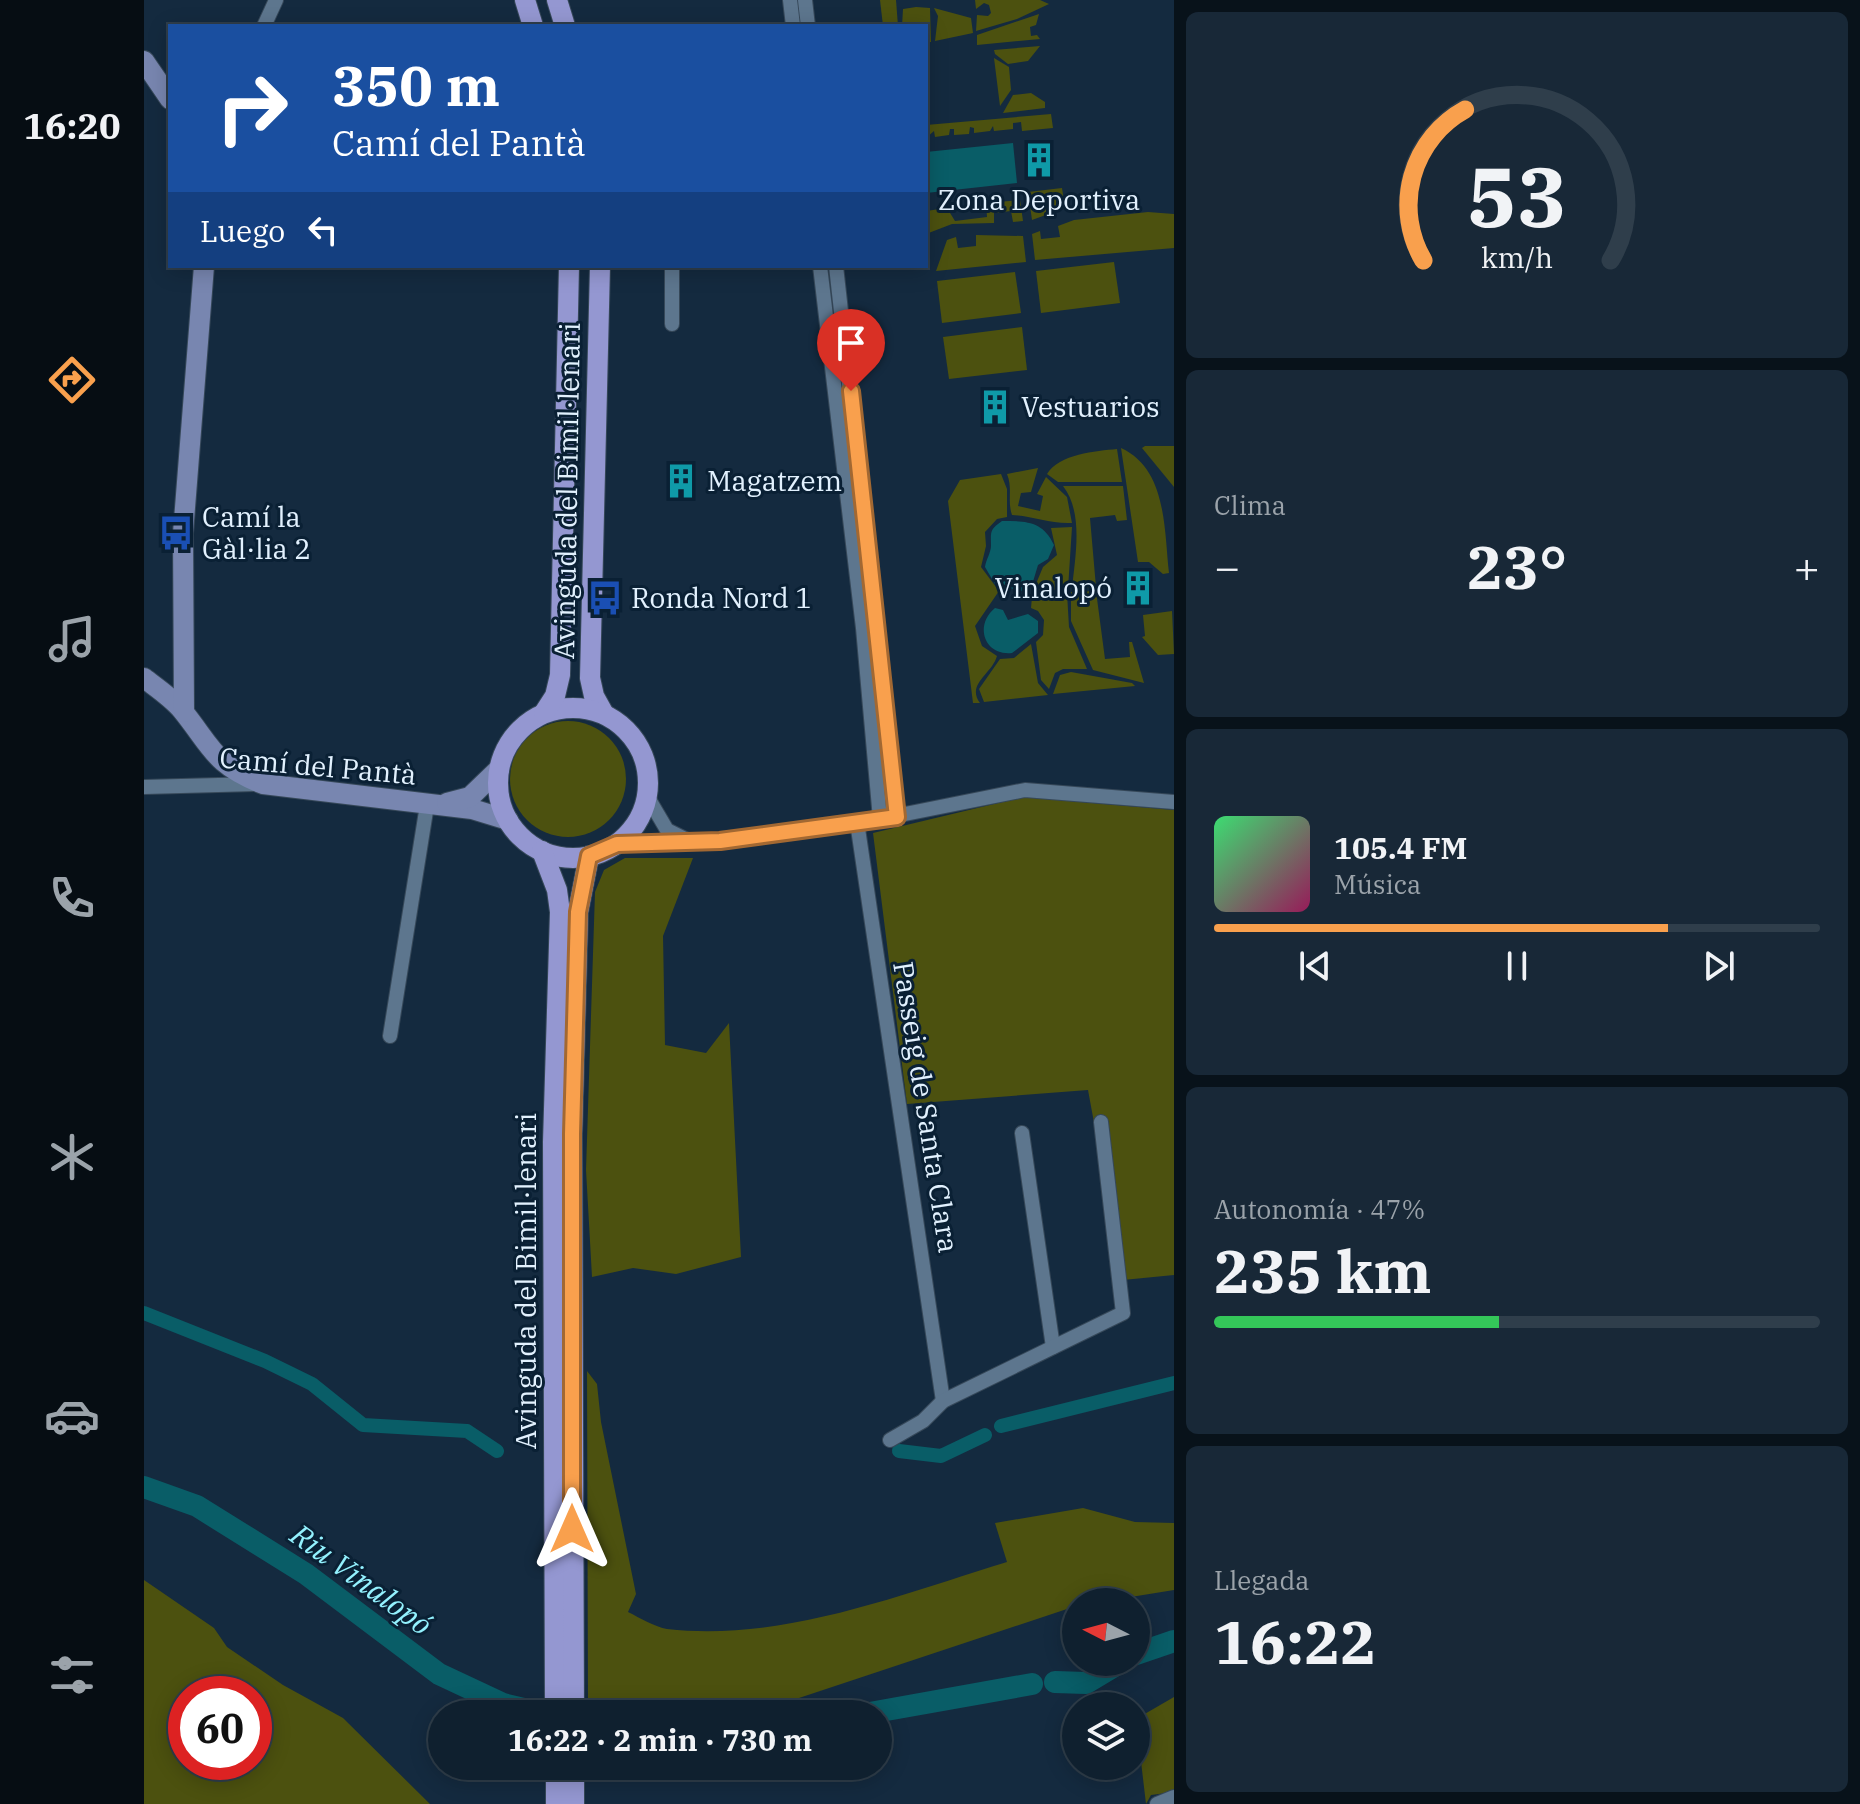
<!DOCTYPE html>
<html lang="es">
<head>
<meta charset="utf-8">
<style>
  :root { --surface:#0f202f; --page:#182837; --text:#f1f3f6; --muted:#9ba3aa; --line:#2f3e4b; --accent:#f9a04d }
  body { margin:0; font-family:"IBM Plex Serif",serif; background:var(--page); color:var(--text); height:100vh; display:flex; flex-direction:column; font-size:30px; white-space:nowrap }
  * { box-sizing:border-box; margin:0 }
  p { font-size:26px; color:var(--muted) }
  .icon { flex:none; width:44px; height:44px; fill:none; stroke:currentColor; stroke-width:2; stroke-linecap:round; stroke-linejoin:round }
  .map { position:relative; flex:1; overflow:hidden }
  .drawer { display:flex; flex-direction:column; gap:12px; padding:12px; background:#08121a; width:686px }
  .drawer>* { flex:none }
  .banner { position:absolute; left:24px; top:24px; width:760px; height:244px; border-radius:0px; box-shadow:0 4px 20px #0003,0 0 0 2px var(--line); background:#1a4fa0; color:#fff; overflow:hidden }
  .needle { width:52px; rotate:276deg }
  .controls { position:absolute; left:918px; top:1588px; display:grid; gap:16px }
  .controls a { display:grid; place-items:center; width:88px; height:88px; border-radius:50%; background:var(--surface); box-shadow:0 4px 20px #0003,0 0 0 2px var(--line); font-size:40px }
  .speed { position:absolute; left:24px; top:1676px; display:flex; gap:16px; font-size:40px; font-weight:700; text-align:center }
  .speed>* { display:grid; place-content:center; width:104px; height:104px; border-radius:50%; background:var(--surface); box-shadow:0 4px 20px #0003,0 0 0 2px var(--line); line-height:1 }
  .speed .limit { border:12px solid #d22; background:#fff; color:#111 }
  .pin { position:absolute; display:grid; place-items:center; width:68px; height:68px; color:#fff; margin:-82px -34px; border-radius:50% 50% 50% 0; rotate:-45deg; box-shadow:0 0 8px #0007 }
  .pin .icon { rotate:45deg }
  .me { position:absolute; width:88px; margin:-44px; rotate:0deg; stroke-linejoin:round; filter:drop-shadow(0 0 6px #0008) }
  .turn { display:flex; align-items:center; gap:28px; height:168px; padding:0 32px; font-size:36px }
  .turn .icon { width:104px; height:104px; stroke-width:2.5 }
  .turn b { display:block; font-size:56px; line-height:68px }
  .then { display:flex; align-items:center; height:76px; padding:0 32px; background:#0003; gap:16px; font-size:30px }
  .big { font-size:60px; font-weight:800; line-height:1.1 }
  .drawer .tile { flex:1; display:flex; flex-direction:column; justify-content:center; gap:12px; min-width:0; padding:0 28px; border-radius:12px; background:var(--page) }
  .drawer .dial { align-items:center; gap:0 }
  .dial svg { height:208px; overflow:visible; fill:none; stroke:var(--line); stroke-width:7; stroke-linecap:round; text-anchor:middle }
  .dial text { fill:var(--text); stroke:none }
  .song { display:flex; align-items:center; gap:24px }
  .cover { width:96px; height:96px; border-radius:12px; background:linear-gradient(135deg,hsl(140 70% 55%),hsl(330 70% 35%)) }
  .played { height:8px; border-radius:4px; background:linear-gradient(90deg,var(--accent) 75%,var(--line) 75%) }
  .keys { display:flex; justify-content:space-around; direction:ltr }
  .heat { display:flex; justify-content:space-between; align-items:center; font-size:44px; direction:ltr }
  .charge { height:12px; border-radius:6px; background:linear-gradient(90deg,#34c759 47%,var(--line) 0) }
  .trip { position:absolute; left:284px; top:1700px; width:464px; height:80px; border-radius:40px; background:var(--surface); box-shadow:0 4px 20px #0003,0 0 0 2px var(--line); font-weight:800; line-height:80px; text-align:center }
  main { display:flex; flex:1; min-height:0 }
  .tab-bar { display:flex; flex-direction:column; width:144px; justify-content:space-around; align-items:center; background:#060d13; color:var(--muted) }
  .tab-bar .icon { width:56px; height:56px }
  .tab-bar .on { color:var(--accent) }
  .tab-bar b { font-size:36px; color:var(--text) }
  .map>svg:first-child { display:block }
  .green { fill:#4c510f; fill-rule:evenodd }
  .water { fill:#095d67 }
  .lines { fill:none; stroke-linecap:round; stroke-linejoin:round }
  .canal { stroke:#095d67; stroke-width:14 }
  .river { stroke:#095d67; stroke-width:22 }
  .street-casing { stroke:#364859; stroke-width:16 }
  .secondary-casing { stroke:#364859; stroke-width:22 }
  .primary-casing { stroke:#364859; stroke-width:22 }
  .street { stroke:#5d768e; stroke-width:14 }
  .secondary { stroke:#7886b0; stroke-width:20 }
  .primary { stroke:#9497d1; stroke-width:20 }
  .route-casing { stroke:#a26832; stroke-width:20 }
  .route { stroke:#f9a04d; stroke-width:14 }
  .labels { text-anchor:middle; stroke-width:6; stroke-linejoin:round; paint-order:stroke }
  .poi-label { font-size:28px; fill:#e2f1fe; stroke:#0a2034; text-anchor:start }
  .street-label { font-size:28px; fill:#e2f1fe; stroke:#0a2034 }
  .water-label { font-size:30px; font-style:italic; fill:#93f1fe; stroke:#0a2034 }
</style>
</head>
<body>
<main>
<nav class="tab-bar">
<b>16:20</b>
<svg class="icon on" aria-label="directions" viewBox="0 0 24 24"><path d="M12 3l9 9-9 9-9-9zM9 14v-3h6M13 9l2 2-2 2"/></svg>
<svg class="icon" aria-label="music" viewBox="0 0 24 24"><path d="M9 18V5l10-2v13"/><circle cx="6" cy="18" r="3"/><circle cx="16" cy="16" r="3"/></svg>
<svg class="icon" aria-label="phone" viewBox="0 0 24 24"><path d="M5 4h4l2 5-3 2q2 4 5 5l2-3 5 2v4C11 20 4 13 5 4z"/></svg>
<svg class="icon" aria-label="climate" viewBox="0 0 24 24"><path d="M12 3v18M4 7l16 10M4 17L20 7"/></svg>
<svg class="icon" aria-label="car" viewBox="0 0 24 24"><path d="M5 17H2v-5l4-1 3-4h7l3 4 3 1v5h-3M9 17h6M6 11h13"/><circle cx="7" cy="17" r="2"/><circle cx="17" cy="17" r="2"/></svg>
<svg class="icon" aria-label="filters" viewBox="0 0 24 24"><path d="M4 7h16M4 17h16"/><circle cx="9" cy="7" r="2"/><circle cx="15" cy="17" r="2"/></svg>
</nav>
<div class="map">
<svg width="1030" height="1804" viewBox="0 0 1030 1804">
  <rect width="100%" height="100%" fill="#142a3f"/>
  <g class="green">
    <path d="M 736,0 L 752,0 L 754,26 L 739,26 Z"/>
    <path d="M 831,0 L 896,0 L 905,4 L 873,19 L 832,31 L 833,15 L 844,16 L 847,13 L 845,5 L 840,3 L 832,9 Z"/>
    <path d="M 772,7 L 786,8 L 787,42 L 782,42 L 782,26 L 758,26 L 759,9 Z"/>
    <path d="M 790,8 L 827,18 L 829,33 L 791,41 L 794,16 Z"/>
    <path d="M 895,14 L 892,25 L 886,27 L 887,36 L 893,35 L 896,39 L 833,45 L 833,35 Z"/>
    <path d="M 896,46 L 884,61 L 864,64 L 851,54 L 850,50 Z"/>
    <path d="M 850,58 L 865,67 L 867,90 L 856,106 Z"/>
    <path d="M 887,93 L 901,102 L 901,108 L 859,113 L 869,95 Z"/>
    <path d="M 907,114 L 909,128 L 878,131 L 877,122 L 869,123 L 869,129 L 850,131 L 849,126 L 846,131 L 830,133 L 830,128 L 826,127 L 825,134 L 810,135 L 810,129 L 806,129 L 805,135 L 791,137 L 790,131 L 782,138 L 782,125 Z"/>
    <path d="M 918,188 L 921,208 L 888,220 L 884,192 Z"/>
    <path d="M 876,200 L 879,221 L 869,222 L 867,211 L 850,213 L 850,223 L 808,224 L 782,234 L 782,211 L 803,208 L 811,221 L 843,217 L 842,203 Z"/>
    <path d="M 1004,212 L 1030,214 L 1030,248 L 891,260 L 888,234 L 896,231 L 897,239 L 916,237 L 914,226 L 930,220 Z"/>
    <path d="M 832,235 L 879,236 L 882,262 L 792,271 L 803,240 L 812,237 L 814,248 L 832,246 Z"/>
    <path d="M 970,262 L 976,303 L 897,313 L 892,271 Z"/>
    <path d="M 871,272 L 877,313 L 798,323 L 793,281 Z"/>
    <path d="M 878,327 L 883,370 L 805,379 L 799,337 Z"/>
    <path d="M 1001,446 L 1030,446 L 1030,487 L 998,448 Z"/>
    <path d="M 977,448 C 1023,469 1020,529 1025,573 L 1019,574 L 1005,562 L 994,562 Z"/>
    <path d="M 973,449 L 978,482 L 914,482 L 903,474 C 915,454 952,451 973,449 Z"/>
    <path d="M 894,468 L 887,492 L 877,493 L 874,506 L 896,511 L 899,496 L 893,494 L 902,477 L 923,497 L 928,523 C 905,524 890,516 868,515 C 863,501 869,489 863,474 Z"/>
    <path d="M 857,474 L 863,489 L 863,517 L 853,519 L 841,532 L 842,546 L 837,567 L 855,591 L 831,626 L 838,646 L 853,656 C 848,674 822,684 836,703 L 829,703 L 804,501 L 816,480 Z"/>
    <path d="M 919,486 L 979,486 L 983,520 L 973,521 L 971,515 L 946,518 L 952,587 L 928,589 C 931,557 940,513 919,486 Z"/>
    <path d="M 928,527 L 924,589 L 889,591 L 899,567 L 913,555 L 907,528 Z"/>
    <path d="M 952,591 L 961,659 L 986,657 L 985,642 L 988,642 L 1000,683 L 949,670 L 927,621 L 927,592 Z"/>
    <path d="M 923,593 L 925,627 L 943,669 L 919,669 L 911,673 L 905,689 L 897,680 L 892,642 L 899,635 L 900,620 L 894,611 L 887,608 L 888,597 Z"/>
    <path d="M 1028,611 L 1030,654 L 1014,655 L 998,637 L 1001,636 L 999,615 Z"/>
    <path d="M 887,644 L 894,683 L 904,695 L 840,702 L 835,689 L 856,659 L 870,658 Z"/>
    <path d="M 927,672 L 988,683 L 991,686 L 909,694 L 916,675 Z"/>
    <circle cx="424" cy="779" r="58"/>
    <path d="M 879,797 L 1030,810 L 1030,1275 L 979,1280 L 944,1090 L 763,1104 L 729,833 Z"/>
    <path d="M 481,858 L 549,858 L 519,936 L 521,1045 L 562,1053 L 585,1023 L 597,1257 L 532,1274 L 489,1268 L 448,1277 L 442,1170 L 451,892 L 460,870 Z"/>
    <path d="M 443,1371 L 453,1384 L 457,1422 L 492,1594 L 484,1612 C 496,1618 511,1627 523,1629 C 638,1642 755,1595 863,1562 L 851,1523 L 939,1508 L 991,1522 L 1030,1523 L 1030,1590 L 956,1602 L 932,1602 L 932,1606 L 649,1700 L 493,1707 L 444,1701 Z"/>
    <path d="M 0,1580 L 70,1628 L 83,1647 L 139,1685 L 199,1718 L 286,1804 L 0,1804 ZM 110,1694 L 110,1762 L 42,1762 L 42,1694 Z"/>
    <path d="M 1030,1697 L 1030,1792 L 1007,1795 L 1002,1804 L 992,1719 Z"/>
  </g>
  <g class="water">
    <path d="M 869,143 L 873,183 L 782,193 L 782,152 Z"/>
    <path d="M 858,521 C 882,521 899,521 910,545 L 904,559 L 894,565 L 888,585 L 878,591 L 851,584 L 841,567 C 842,560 847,552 847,546 C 847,532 845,530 858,521 Z"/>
    <path d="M 851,608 L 859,610 L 864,620 L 884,614 L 894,621 L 894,633 L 868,653 C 840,656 830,625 851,608 Z"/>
  </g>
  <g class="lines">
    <g class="canal">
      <path d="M 0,1313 L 121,1361 L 168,1384 L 219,1425 L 323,1431 L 353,1451"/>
      <path d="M 857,1426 L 1030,1383"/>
      <path d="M 755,1451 L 797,1456 L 841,1435"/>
    </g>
    <g class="river">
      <path d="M 0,1487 L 53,1506 L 162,1574 L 295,1674 L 359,1704 L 401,1714"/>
      <path d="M 992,1654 L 1030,1641"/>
      <path d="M 911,1682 L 942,1683 L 977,1662"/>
      <path d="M 720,1714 L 888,1684"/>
    </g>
    <g class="street-casing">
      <g id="street">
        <path d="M 646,0 L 649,26"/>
        <path d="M 661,0 L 664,26"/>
        <path d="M 120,26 L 132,0"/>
        <path d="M 676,266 L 719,628 L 736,819"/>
        <path d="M 692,266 L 753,817"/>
        <path d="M 528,324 L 528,266"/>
        <path d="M 0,787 L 114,784"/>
        <path d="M 503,796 L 523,830 L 545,841"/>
        <path d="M 713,822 L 799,1401"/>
        <path d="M 473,844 L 576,841 L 736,819 L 881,790 L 1030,802"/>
        <path d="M 246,1036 L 283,805"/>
        <path d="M 878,1133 L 909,1347"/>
        <path d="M 746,1440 L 779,1421 L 799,1401 L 979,1313 L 957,1122"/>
        <path d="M 1013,1804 L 1030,1797"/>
      </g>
    </g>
    <g class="secondary-casing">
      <g id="secondary">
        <path d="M 0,61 L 26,99"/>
        <path d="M 0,678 C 13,688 28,698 38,710 C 68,747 70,765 119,784 L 328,809 L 364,820"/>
        <path d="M 40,712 L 39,533 L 60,266"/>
        <path d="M 303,803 L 326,797 L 355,769"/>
      </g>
    </g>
    <g class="primary-casing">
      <g id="primary">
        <path d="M 381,0 L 389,26"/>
        <path d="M 413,0 L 421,26"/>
        <path d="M 456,266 L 446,678 L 450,696 L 460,714"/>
        <circle cx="429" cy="783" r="75"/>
        <path d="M 400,713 L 411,696 L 416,675 L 425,266"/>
        <path d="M 398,851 L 413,890 L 416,912 L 409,1142 L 411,1714"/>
        <path d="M 430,1714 L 428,1134 L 434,912 L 445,856"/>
        <path d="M 412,1766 L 412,1804"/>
        <path d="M 430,1766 L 430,1804"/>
      </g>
    </g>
    <use href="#street" class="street"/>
    <use href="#secondary" class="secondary"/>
    <use href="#primary" class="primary"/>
  </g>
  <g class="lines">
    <g class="route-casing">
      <path id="route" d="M 428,1529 L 428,1134 L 434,912 L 445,856 L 473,844 L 576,841 L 753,817 L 707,391"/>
    </g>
    <use href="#route" class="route"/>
  </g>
  <defs>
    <g id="building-bare" transform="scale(2.76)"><path d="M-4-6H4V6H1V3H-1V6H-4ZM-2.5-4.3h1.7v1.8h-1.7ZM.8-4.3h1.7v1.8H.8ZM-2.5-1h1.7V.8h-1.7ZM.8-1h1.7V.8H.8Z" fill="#0f9aa8" stroke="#0a2034" stroke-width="2.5" paint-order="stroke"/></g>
    <g id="bus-bare" transform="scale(2.76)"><path d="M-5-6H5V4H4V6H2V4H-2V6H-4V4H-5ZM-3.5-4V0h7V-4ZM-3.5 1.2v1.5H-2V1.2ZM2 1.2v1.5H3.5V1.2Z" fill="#1a4fb4" stroke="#0a2034" stroke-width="2.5" paint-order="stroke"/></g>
  </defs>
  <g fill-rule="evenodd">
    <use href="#building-bare" x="895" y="160"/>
    <use href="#building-bare" x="851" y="407"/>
    <use href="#building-bare" x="537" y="481"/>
    <use href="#bus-bare" x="32" y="533"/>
    <use href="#building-bare" x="994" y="588"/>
    <use href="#bus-bare" x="461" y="598"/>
  </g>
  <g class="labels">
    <g class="poi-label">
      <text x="895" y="210" text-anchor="middle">Zona Deportiva</text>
      <text x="877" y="417">Vestuarios</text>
      <text x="563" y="491">Magatzem</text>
      <text x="58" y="527">Camí la<tspan x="58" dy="32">Gàl·lia 2</tspan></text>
      <text x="968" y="598" text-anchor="end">Vinalopó</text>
      <text x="487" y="608">Ronda Nord 1</text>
    </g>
    <g class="street-label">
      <text transform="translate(423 491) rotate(-89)" y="10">Avinguda del Bimil·lenari</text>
      <text transform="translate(174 766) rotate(5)" y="10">Camí del Pantà</text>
      <text transform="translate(782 1107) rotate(81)" y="10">Passeig de Santa Clara</text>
      <text transform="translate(382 1281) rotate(-90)" y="10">Avinguda del Bimil·lenari</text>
    </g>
    <g class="water-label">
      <text transform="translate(217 1580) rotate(36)" y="10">Riu Vinalopó</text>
    </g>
  </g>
</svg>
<div class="controls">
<a><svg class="needle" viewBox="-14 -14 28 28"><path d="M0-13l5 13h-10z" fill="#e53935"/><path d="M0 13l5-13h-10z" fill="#9ba3aa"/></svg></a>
<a><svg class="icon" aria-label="layers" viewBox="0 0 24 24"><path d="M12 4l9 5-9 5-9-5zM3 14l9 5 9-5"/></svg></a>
</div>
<div class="speed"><div class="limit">60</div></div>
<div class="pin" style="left:707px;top:391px;background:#d93025"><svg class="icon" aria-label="arrive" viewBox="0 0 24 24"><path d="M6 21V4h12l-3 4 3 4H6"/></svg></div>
<svg class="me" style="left:428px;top:1529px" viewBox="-20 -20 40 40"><path d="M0-17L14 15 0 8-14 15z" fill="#f9a04d" stroke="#fff" stroke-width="4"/></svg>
<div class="trip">16:22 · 2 min · 730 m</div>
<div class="banner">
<div class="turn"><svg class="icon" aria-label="right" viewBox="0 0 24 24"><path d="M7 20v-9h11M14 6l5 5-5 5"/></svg><div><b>350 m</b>Camí del Pantà</div></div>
<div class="then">Luego<svg class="icon" aria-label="left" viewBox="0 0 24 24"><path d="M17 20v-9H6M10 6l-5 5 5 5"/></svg></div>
</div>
</div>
<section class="drawer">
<div class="tile dial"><svg viewBox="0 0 100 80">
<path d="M14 69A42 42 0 1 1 86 69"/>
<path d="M14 69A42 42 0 0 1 30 11" stroke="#f9a04d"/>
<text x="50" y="56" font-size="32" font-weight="700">53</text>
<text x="50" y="72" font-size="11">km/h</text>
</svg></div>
<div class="tile"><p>Clima</p>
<div class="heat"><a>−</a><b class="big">23°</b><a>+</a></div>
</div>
<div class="tile">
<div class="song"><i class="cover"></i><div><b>105.4 FM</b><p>Música</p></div></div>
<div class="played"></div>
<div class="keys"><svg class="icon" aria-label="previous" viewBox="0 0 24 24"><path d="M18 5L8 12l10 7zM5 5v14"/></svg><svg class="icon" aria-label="pause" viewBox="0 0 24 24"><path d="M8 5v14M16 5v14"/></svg><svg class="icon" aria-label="next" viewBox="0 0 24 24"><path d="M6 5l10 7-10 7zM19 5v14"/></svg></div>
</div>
<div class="tile"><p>Autonomía · 47%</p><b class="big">235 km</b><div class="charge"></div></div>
<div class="tile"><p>Llegada</p><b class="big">16:22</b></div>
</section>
</main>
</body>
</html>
